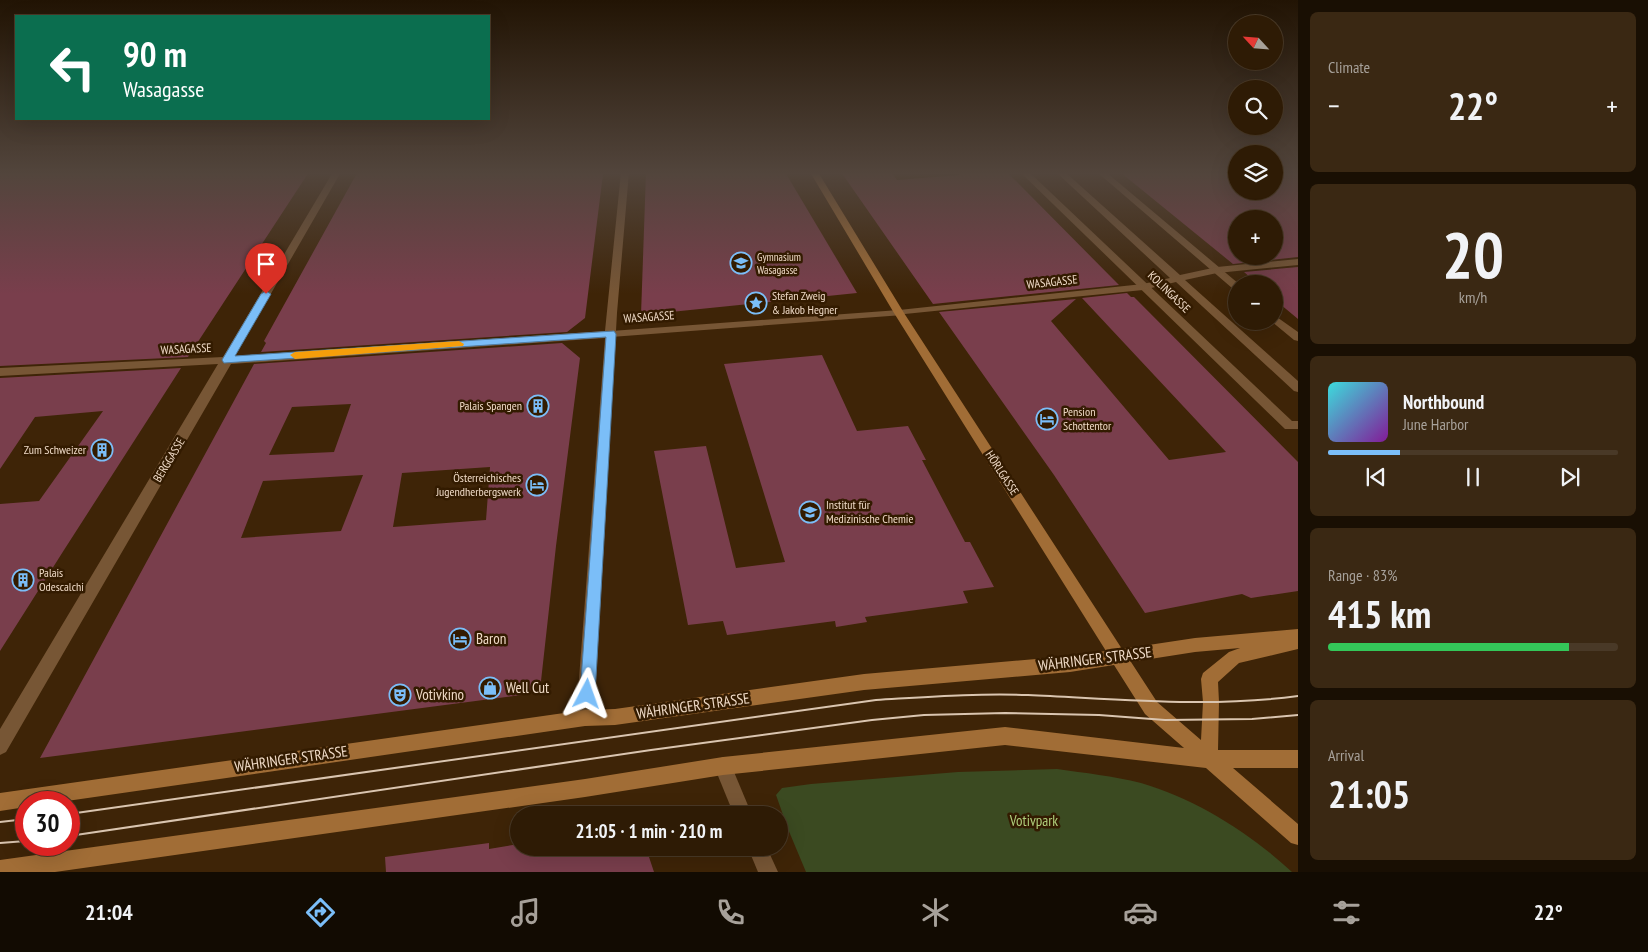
<!DOCTYPE html>
<html lang="en">
<head>
<meta charset="utf-8">
<style>
  :root { --surface:#2e1b05; --page:#3a2813; --text:#f1f3f6; --muted:#a7a19a; --line:#493927; --accent:#7bbef8 }
  body { margin:0; font-family:"PT Sans Narrow",sans-serif; background:var(--page); color:var(--text); height:100vh; display:flex; flex-direction:column; font-size:19px; white-space:nowrap }
  * { box-sizing:border-box; margin:0 }
  p { font-size:16px; color:var(--muted) }
  .icon { flex:none; width:28px; height:28px; fill:none; stroke:currentColor; stroke-width:2; stroke-linecap:round; stroke-linejoin:round }
  .map { position:relative; flex:1; overflow:hidden }
  .details { display:flex; flex-direction:column; gap:12px; padding:12px; background:#190f03; width:350px }
  .details>* { flex:none }
  .hud { position:absolute; left:15px; top:15px; width:475px; height:105px; border-radius:0px; box-shadow:0 5px 20px #0002,0 0 0 1px var(--line); background:#0b6e4f; color:#fff; overflow:hidden }
  .needle { width:32px; rotate:296deg }
  .fabs { position:absolute; left:1228px; top:15px; display:grid; gap:10px }
  .fabs a { display:grid; place-items:center; width:55px; height:55px; border-radius:50%; background:var(--surface); box-shadow:0 5px 20px #0002,0 0 0 1px var(--line); font-size:25px }
  .speed { position:absolute; left:15px; top:791px; display:flex; gap:10px; font-size:25px; font-weight:700; text-align:center }
  .speed>* { display:grid; place-content:center; width:65px; height:65px; border-radius:50%; background:var(--surface); box-shadow:0 5px 20px #0002,0 0 0 1px var(--line); line-height:1 }
  .speed .limit { border:8px solid #d22; background:#fff; color:#111 }
  .pin { position:absolute; display:grid; place-items:center; width:42px; height:42px; color:#fff; margin:-51px -21px; border-radius:50% 50% 50% 0; rotate:-45deg; box-shadow:0 0 5px #0007 }
  .pin .icon { rotate:45deg }
  .me { position:absolute; width:55px; margin:-28px; rotate:4deg; stroke-linejoin:round; filter:drop-shadow(0 0 4px #0008) }
  .turn { display:flex; align-items:center; gap:18px; height:105px; padding:0 25px; font-size:22px }
  .turn .icon { width:65px; height:65px; stroke-width:2.5 }
  .turn b { display:block; font-size:35px; line-height:42px }
  .big { font-size:38px; font-weight:700; line-height:1.1 }
  .details .tile { flex:1; display:flex; flex-direction:column; justify-content:center; gap:8px; min-width:0; padding:0 18px; border-radius:8px; background:var(--page) }
  .details .dial { align-items:center; gap:0 }
  .dial b { font-size:65px; line-height:1 }
  .song { display:flex; align-items:center; gap:15px }
  .cover { width:60px; height:60px; border-radius:8px; background:linear-gradient(135deg,hsl(180 70% 55%),hsl(290 70% 35%)) }
  .played { height:5px; border-radius:2px; background:linear-gradient(90deg,var(--accent) 25%,var(--line) 25%) }
  .keys { display:flex; justify-content:space-around; direction:ltr }
  .heat { display:flex; justify-content:space-between; align-items:center; font-size:28px; direction:ltr }
  .charge { height:8px; border-radius:4px; background:linear-gradient(90deg,#34c759 83%,var(--line) 0) }
  .trip { position:absolute; left:510px; top:806px; width:278px; height:50px; border-radius:25px; background:var(--surface); box-shadow:0 5px 20px #0002,0 0 0 1px var(--line); font-weight:700; line-height:50px; text-align:center }
  .menu { display:flex; height:80px; justify-content:space-around; align-items:center; background:#120b02; color:var(--muted) }
  .menu .icon { width:35px; height:35px }
  .menu .current { color:var(--accent) }
  .menu b { font-size:22px; color:var(--text) }
  main { display:flex; flex:1; min-height:0 }
  .map>svg:first-child { display:block }
  .green { fill:#3b4a21 }
  .building { fill:#793e4c; fill-rule:evenodd }
  .lines { fill:none; stroke-linecap:round; stroke-linejoin:round }
  .service { fill:#775635; fill-rule:evenodd }
  .pedestrian { fill:#775635; fill-rule:evenodd }
  .minor { fill:#775635; fill-rule:evenodd }
  .secondary { fill:#a16d36; fill-rule:evenodd }
  .tram { stroke:#dac5b0; stroke-width:2 }
  .route { fill:#7bbef8; stroke:#507ca1 }
  .slow { fill:#f59e0b }
  .labels { text-anchor:middle; stroke-width:5; stroke-linejoin:round; paint-order:stroke }
  .far-poi-label { font-size:11px; fill:#f0dbc7; stroke:#331b00; text-anchor:start }
  .street-label { font-size:12px; fill:#f0dbc7; stroke:#331b00 }
  .poi-label { font-size:12px; fill:#f0dbc7; stroke:#331b00; text-anchor:start }
  .near-poi-label { font-size:15px; fill:#f0dbc7; stroke:#331b00; text-anchor:start }
  .near-street-label { font-size:15px; fill:#f0dbc7; stroke:#331b00 }
  .near-park-label { font-size:15px; fill:#afce7b; stroke:#331b00 }
</style>
</head>
<body>
<main>
<div class="map">
<svg width="1298" height="872" viewBox="0 0 1298 872">
  <rect width="100%" height="100%" fill="#3e2407"/>
  <path class="green" d="M 1057,769 C 1085,773 1113,776 1141,783 C 1196,799 1250,833 1292,872 L 806,872 L 788,829 L 776,795 L 782,788 L 811,784 L 958,772 Z"/>
  <g class="building">
    <path d="M 0,172 L 117,173 L 309,172 L 188,357 L 0,366 Z"/>
    <path d="M 646,172 L 785,172 L 857,293 L 641,315 Z"/>
    <path d="M 841,172 L 891,172 L 897,180 L 960,175 L 957,172 L 1007,172 L 1119,285 L 933,304 Z"/>
    <path d="M 1120,172 L 1236,172 L 1236,191 L 1274,191 L 1274,172 L 1298,172 L 1298,257 L 1233,264 ZM 1236,219 L 1274,219 L 1274,256 L 1236,256 Z"/>
    <path d="M 357,173 L 603,174 L 585,318 L 567,332 L 261,352 L 266,343 L 264,341 Z"/>
    <path d="M 1298,267 L 1298,319 L 1274,299 L 1274,284 L 1258,284 L 1244,272 Z"/>
    <path d="M 1127,293 L 1131,297 L 1134,297 L 1298,462 L 1298,591 L 1251,598 L 1242,594 L 1145,613 L 1054,475 L 939,312 L 1076,299 L 1051,321 L 1169,460 L 1226,452 L 1082,298 Z"/>
    <path d="M 562,343 L 580,358 L 556,546 L 541,681 L 529,694 L 40,758 L 254,364 ZM 351,404 L 334,452 L 269,455 L 292,407 ZM 490,467 L 486,520 L 393,527 L 402,473 ZM 363,475 L 341,531 L 241,538 L 263,481 Z"/>
    <path d="M 822,355 L 857,431 L 908,426 L 926,460 L 922,460 L 965,542 L 970,542 L 994,587 L 963,591 L 968,603 L 865,617 L 867,622 L 836,627 L 835,621 L 727,635 L 723,621 L 688,625 L 654,451 L 706,446 L 736,568 L 785,562 L 724,364 Z"/>
    <path d="M 181,368 L 64,550 L 0,651 L 0,504 L 39,501 L 103,411 L 35,417 L 0,469 L 0,378 Z"/>
    <path d="M 489,843 L 489,849 L 519,844 L 519,848 L 646,848 L 654,872 L 386,872 L 385,857 Z"/>
  </g>
  <g class="lines">
    <g class="service">
      <path d="M 1020,172 L 1029,172 L 1292,421 L 1298,421 L 1298,429 L 1285,429 Z"/>
      <path d="M 1097,172 L 1106,172 L 1239,284 L 1236,284 L 1236,289 L 1232,288 Z"/>
      <path d="M 1274,315 L 1298,332 L 1298,341 L 1294,340 L 1271,321 L 1274,321 Z"/>
    </g>
    <path class="pedestrian" d="M 899,310 L 904,313 L 903,315 L 611,337 L 606,334 L 611,331 Z"/>
    <g class="minor">
      <path d="M 333,172 L 341,172 L 235,356 L 605,331 L 621,172 L 629,172 L 617,313 L 594,718 L 591,724 L 585,726 L 579,724 L 576,718 L 605,338 L 231,364 L 6,752 L 0,755 L 0,729 L 218,364 L 0,376 L 0,368 L 223,357 Z"/>
      <path d="M 1056,172 L 1065,172 L 1180,275 L 1217,267 L 1298,259 L 1298,265 L 1217,273 L 1185,280 L 1298,381 L 1298,392 L 1294,391 L 1176,282 L 1143,290 L 895,315 L 894,313 L 899,310 L 1143,284 L 1170,278 Z"/>
      <path d="M 723,757 L 729,760 L 752,815 L 734,815 L 714,766 L 717,760 Z"/>
      <path d="M 748,848 L 767,848 L 778,872 L 758,872 Z"/>
    </g>
    <path class="secondary" d="M 810,172 L 818,172 L 904,313 L 1122,649 L 1195,638 L 1298,629 L 1298,649 L 1239,663 L 1218,682 L 1219,702 L 1218,750 L 1298,750 L 1298,768 L 1233,768 L 1298,824 L 1298,845 L 1291,843 L 1206,768 L 1005,745 L 723,775 L 585,797 L 55,872 L 0,872 L 0,860 L 585,779 L 723,757 L 1005,727 L 1184,748 L 1145,714 L 1114,665 L 1070,672 L 864,690 L 615,725 L 585,726 L 60,802 L 26,802 L 26,807 L 0,811 L 0,793 L 585,710 L 615,709 L 864,674 L 1070,656 L 1106,651 L 894,313 ZM 1240,648 L 1229,652 L 1203,673 L 1201,679 L 1203,702 L 1201,740 L 1157,702 L 1131,662 L 1195,652 Z"/>
    <g class="tram">
      <path d="M 69,814 L 876,700 C 927,697 977,693 1028,695 C 1119,699 1208,708 1298,696"/>
      <path d="M 0,822 L 26,819"/>
      <path d="M 69,836 L 651,750 L 872,720 L 924,715 L 1005,713 L 1099,715 L 1165,720 L 1252,719 L 1298,715"/>
      <path d="M 0,843 L 26,841"/>
    </g>
  </g>
  <linearGradient id="sky" x2="0" y2="1"><stop stop-color="#221404"/><stop offset="0.59" stop-color="#52453c"/><stop offset="1" stop-color="#52453c" stop-opacity="0"/></linearGradient>
  <rect width="1298" height="294" fill="url(#sky)"/>
  <path class="route" d="M 266,291 L 271,294 L 235,356 L 614,331 L 616,334 L 595,694 L 593,699 L 587,701 L 582,699 L 580,694 L 606,337 L 224,363 L 222,360 L 261,294 Z"/>
  <path class="slow" d="M 459,341 L 464,344 L 463,346 L 295,359 L 290,355 L 295,352 Z"/>
  <defs>
    <g id="school-ring" transform="scale(1.125)"><circle r="9.5" fill="#331b00" stroke="#7bbef8" stroke-width="1.5"/><path d="M0-5L7-2L0 1L-7-2ZM-4 1L0 2.5L4 1V4Q0 6-4 4Z" fill="#7bbef8"/></g>
    <g id="sight-ring" transform="scale(1.125)"><circle r="9.5" fill="#331b00" stroke="#7bbef8" stroke-width="1.5"/><path d="M0-6L1.8-2.2L6-1.7L2.9 1.2L3.7 5.4L0 3.3L-3.7 5.4L-2.9 1.2L-6-1.7L-1.8-2.2Z" fill="#7bbef8"/></g>
    <g id="building-ring" transform="scale(1.125)"><circle r="9.5" fill="#331b00" stroke="#7bbef8" stroke-width="1.5"/><path d="M-4-6H4V6H1V3H-1V6H-4ZM-2.5-4.3h1.7v1.8h-1.7ZM.8-4.3h1.7v1.8H.8ZM-2.5-1h1.7V.8h-1.7ZM.8-1h1.7V.8H.8Z" fill="#7bbef8"/></g>
    <g id="hotel-ring" transform="scale(1.125)"><circle r="9.5" fill="#331b00" stroke="#7bbef8" stroke-width="1.5"/><path d="M-6-4.5h1.5V1H6V5H4.5V3h-9V5H-6ZM-4 0a1.8 1.8 0 1 1 3.6 0ZM.5 0V-2.5h3Q6-2.5 6 0Z" fill="#7bbef8"/></g>
    <g id="university-ring" transform="scale(1.125)"><circle r="9.5" fill="#331b00" stroke="#7bbef8" stroke-width="1.5"/><path d="M0-5L7-2L0 1L-7-2ZM-4 1L0 2.5L4 1V4Q0 6-4 4Z" fill="#7bbef8"/></g>
    <g id="shop-ring" transform="scale(1.125)"><circle r="9.5" fill="#331b00" stroke="#7bbef8" stroke-width="1.5"/><path d="M-5-2.5h2.3a2.7 3.5 0 0 1 5.4 0H5L5.5 6h-11ZM-1.5-2.5h3a1.5 2.3 0 0 0-3 0Z" fill="#7bbef8"/></g>
    <g id="theatre-ring" transform="scale(1.125)"><circle r="9.5" fill="#331b00" stroke="#7bbef8" stroke-width="1.5"/><path d="M-5-5.5Q0-4 5-5.5V0Q5 5 0 6Q-5 5-5 0ZM-3.3-2.5H-1v1.5H-3.3ZM1-2.5H3.3v1.5H1ZM-2.8 1Q0 5.5 2.8 1Z" fill="#7bbef8"/></g>
  </defs>
  <g fill-rule="evenodd">
    <use href="#school-ring" x="741" y="263"/>
    <use href="#sight-ring" x="756" y="303"/>
    <use href="#building-ring" x="538" y="406"/>
    <use href="#hotel-ring" x="1047" y="419"/>
    <use href="#building-ring" x="102" y="450"/>
    <use href="#hotel-ring" x="537" y="485"/>
    <use href="#university-ring" x="810" y="512"/>
    <use href="#building-ring" x="23" y="580"/>
    <use href="#hotel-ring" x="460" y="639"/>
    <use href="#shop-ring" x="490" y="688"/>
    <use href="#theatre-ring" x="400" y="695"/>
  </g>
  <g class="labels">
    <g class="far-poi-label">
      <text x="757" y="261">Gymnasium<tspan x="757" dy="13">Wasagasse</tspan></text>
    </g>
    <g class="street-label">
      <text transform="translate(1052 282) rotate(-6)" y="4">WASAGASSE</text>
      <text transform="translate(1169 292) rotate(44)" y="4">KOLINGASSE</text>
      <text transform="translate(649 317) rotate(-4)" y="4">WASAGASSE</text>
      <text transform="translate(186 349) rotate(-3)" y="4">WASAGASSE</text>
      <text transform="translate(169 460) rotate(-59)" y="4">BERGGASSE</text>
      <text transform="translate(1002 473) rotate(57)" y="4">HÖRLGASSE</text>
    </g>
    <g class="poi-label">
      <text x="772" y="300">Stefan Zweig<tspan x="772" dy="14">&amp; Jakob Hegner</tspan></text>
      <text x="522" y="410" text-anchor="end">Palais Spangen</text>
      <text x="1063" y="416">Pension<tspan x="1063" dy="14">Schottentor</tspan></text>
      <text x="86" y="454" text-anchor="end">Zum Schweizer</text>
      <text x="521" y="482" text-anchor="end">Österreichisches<tspan x="521" dy="14">Jugendherbergswerk</tspan></text>
      <text x="826" y="509">Institut für<tspan x="826" dy="14">Medizinische Chemie</tspan></text>
      <text x="39" y="577">Palais<tspan x="39" dy="14">Odescalchi</tspan></text>
    </g>
    <g class="near-poi-label">
      <text x="476" y="644">Baron</text>
      <text x="506" y="693">Well Cut</text>
      <text x="416" y="700">Votivkino</text>
    </g>
    <g class="near-street-label">
      <text transform="translate(1095 659) rotate(-7)" y="5">WÄHRINGER STRASSE</text>
      <text transform="translate(693 706) rotate(-8)" y="5">WÄHRINGER STRASSE</text>
      <text transform="translate(291 759) rotate(-8)" y="5">WÄHRINGER STRASSE</text>
    </g>
    <g class="near-park-label">
      <text x="1034" y="826">Votivpark</text>
    </g>
  </g>
</svg>
<div class="fabs">
<a><svg class="needle" viewBox="-14 -14 28 28"><path d="M0-13l5 13h-10z" fill="#e53935"/><path d="M0 13l5-13h-10z" fill="#a7a19a"/></svg></a>
<a><svg class="icon" aria-label="search" viewBox="0 0 24 24"><circle cx="10" cy="10" r="6"/><path d="M15 15l6 6"/></svg></a>
<a><svg class="icon" aria-label="layers" viewBox="0 0 24 24"><path d="M12 4l9 5-9 5-9-5zM3 14l9 5 9-5"/></svg></a>
<a>+</a>
<a>−</a>
</div>
<div class="speed"><div class="limit">30</div></div>
<div class="pin" style="left:266px;top:294px;background:#d93025"><svg class="icon" aria-label="arrive" viewBox="0 0 24 24"><path d="M6 21V4h12l-3 4 3 4H6"/></svg></div>
<svg class="me" style="left:587px;top:694px" viewBox="-20 -20 40 40"><path d="M0-17L14 15 0 8-14 15z" fill="#7bbef8" stroke="#fff" stroke-width="4"/></svg>
<div class="trip">21:05 · 1 min · 210 m</div>
<div class="hud">
<div class="turn"><svg class="icon" aria-label="left" viewBox="0 0 24 24"><path d="M17 20v-9H6M10 6l-5 5 5 5"/></svg><div><b>90 m</b>Wasagasse</div></div>
</div>
</div>
<section class="details">
<div class="tile"><p>Climate</p>
<div class="heat"><a>−</a><b class="big">22°</b><a>+</a></div>
</div>
<div class="tile dial"><b>20</b><p>km/h</p></div>
<div class="tile">
<div class="song"><i class="cover"></i><div><b>Northbound</b><p>June Harbor</p></div></div>
<div class="played"></div>
<div class="keys"><svg class="icon" aria-label="previous" viewBox="0 0 24 24"><path d="M18 5L8 12l10 7zM5 5v14"/></svg><svg class="icon" aria-label="pause" viewBox="0 0 24 24"><path d="M8 5v14M16 5v14"/></svg><svg class="icon" aria-label="next" viewBox="0 0 24 24"><path d="M6 5l10 7-10 7zM19 5v14"/></svg></div>
</div>
<div class="tile"><p>Range · 83%</p><b class="big">415 km</b><div class="charge"></div></div>
<div class="tile"><p>Arrival</p><b class="big">21:05</b></div>
</section>
</main>
<nav class="menu">
<b>21:04</b>
<svg class="icon current" aria-label="directions" viewBox="0 0 24 24"><path d="M12 3l9 9-9 9-9-9zM9 14v-3h6M13 9l2 2-2 2"/></svg>
<svg class="icon" aria-label="music" viewBox="0 0 24 24"><path d="M9 18V5l10-2v13"/><circle cx="6" cy="18" r="3"/><circle cx="16" cy="16" r="3"/></svg>
<svg class="icon" aria-label="phone" viewBox="0 0 24 24"><path d="M5 4h4l2 5-3 2q2 4 5 5l2-3 5 2v4C11 20 4 13 5 4z"/></svg>
<svg class="icon" aria-label="climate" viewBox="0 0 24 24"><path d="M12 3v18M4 7l16 10M4 17L20 7"/></svg>
<svg class="icon" aria-label="car" viewBox="0 0 24 24"><path d="M5 17H2v-5l4-1 3-4h7l3 4 3 1v5h-3M9 17h6M6 11h13"/><circle cx="7" cy="17" r="2"/><circle cx="17" cy="17" r="2"/></svg>
<svg class="icon" aria-label="filters" viewBox="0 0 24 24"><path d="M4 7h16M4 17h16"/><circle cx="9" cy="7" r="2"/><circle cx="15" cy="17" r="2"/></svg>
<b>22°</b>
</nav>
</body>
</html>
